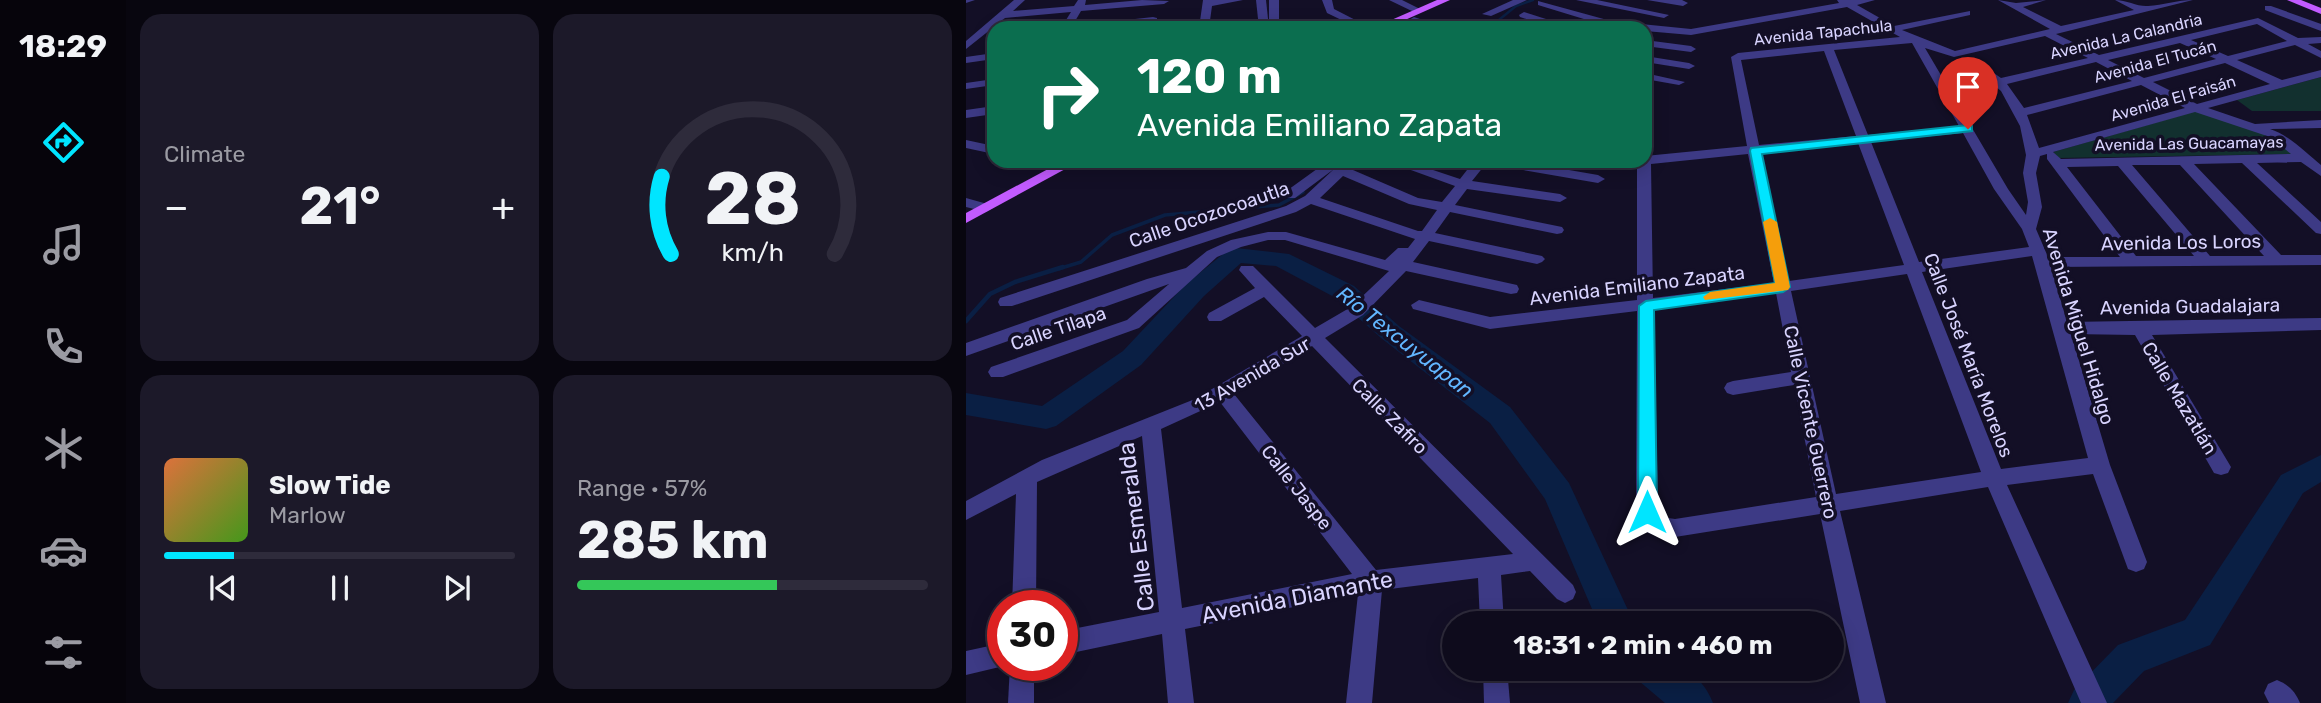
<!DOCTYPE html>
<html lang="en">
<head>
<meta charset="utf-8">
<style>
  :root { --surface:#0e0b1c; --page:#1c1929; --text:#f1f3f6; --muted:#9b9ba3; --line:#2e2b3b; --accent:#00e5ff }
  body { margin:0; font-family:Rubik,sans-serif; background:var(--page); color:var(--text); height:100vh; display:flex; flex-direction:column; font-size:26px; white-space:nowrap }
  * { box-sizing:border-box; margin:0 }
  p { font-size:23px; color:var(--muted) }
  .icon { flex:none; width:38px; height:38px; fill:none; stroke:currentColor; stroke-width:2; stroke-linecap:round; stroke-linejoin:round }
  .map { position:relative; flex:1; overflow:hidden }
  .details { display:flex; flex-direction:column; gap:14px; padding:14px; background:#08060f; width:840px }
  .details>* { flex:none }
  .hud { position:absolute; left:21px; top:21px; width:665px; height:147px; border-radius:21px; box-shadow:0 4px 18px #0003,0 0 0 2px var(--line); background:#0b6e4f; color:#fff; overflow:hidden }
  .speed { position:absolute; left:21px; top:590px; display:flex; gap:14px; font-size:35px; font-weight:700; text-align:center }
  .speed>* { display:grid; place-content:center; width:91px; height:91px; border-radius:50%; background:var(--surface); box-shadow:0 4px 18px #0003,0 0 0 2px var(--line); line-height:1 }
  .speed .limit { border:10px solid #d22; background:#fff; color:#111 }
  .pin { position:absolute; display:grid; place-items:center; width:60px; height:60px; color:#fff; margin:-72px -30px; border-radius:50% 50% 50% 0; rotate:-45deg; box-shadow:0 0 7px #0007 }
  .pin .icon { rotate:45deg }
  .me { position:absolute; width:77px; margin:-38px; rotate:0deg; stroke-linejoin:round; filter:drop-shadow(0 0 5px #0008) }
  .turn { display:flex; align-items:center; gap:24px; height:147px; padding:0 35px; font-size:32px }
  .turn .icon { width:91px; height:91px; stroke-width:2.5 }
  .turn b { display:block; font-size:49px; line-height:60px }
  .big { font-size:52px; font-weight:700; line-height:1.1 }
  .details .tile { flex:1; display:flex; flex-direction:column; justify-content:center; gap:10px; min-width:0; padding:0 24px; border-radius:21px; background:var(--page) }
  .details .dial { align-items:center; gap:0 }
  .dial svg { height:182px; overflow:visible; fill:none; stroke:var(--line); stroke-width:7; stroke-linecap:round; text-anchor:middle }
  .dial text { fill:var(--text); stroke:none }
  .song { display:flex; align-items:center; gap:21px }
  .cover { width:84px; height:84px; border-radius:10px; background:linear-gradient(135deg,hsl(20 70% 55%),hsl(100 70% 35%)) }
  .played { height:7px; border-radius:4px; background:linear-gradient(90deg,var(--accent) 20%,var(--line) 20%) }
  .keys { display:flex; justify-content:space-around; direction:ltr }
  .heat { display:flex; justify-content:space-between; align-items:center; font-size:38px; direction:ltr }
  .charge { height:10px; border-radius:5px; background:linear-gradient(90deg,#34c759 57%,var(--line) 0) }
  .details .tiles { flex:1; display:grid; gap:14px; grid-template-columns:repeat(2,1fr) }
  .trip { position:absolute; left:476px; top:611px; width:402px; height:70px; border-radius:35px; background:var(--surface); box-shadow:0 4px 18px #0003,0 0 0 2px var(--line); font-weight:700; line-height:70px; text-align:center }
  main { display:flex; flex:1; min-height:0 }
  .dock { display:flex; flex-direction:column; width:126px; justify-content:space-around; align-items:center; background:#06040b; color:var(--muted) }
  .dock .icon { width:49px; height:49px }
  .dock .active { color:var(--accent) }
  .dock b { font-size:32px; color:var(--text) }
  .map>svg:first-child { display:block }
  .green { fill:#12302f }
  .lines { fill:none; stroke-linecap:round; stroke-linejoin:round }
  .stream-far2 { stroke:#0a1f44; stroke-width:2.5 }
  .stream-far1 { stroke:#0a1f44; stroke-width:3.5 }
  .stream { stroke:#0a1f44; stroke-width:4.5 }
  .river { fill:#0a1f44; fill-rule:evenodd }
  .minor { fill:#3d3a85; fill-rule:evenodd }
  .major { fill:#c25bff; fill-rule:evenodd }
  .route { fill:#00e5ff; stroke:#0095a6; stroke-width:2 }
  .slow { fill:#f59e0b }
  .labels { text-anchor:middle; stroke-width:7; stroke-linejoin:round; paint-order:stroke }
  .far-street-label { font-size:16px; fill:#d9d4ff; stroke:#130f26 }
  .street-label { font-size:19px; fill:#d9d4ff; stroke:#130f26 }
  .water-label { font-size:21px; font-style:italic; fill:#62b6ff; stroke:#130f26 }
  .near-street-label { font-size:23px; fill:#d9d4ff; stroke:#130f26 }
</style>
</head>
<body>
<main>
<nav class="dock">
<b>18:29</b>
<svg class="icon active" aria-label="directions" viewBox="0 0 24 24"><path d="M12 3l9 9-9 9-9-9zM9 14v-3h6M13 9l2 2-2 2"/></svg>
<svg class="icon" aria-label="music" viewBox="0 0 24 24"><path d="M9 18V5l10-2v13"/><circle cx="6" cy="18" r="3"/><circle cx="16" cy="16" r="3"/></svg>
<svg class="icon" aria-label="phone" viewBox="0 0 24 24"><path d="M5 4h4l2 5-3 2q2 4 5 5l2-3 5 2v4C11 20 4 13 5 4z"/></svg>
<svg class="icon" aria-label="climate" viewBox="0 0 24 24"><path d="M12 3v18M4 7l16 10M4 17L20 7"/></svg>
<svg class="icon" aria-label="car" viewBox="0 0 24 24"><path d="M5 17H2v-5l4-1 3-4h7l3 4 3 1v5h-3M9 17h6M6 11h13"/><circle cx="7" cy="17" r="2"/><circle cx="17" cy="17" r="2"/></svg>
<svg class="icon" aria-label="filters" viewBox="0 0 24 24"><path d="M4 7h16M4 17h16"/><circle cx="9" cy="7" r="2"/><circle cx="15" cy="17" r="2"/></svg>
</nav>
<section class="details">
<div class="tiles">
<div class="tile"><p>Climate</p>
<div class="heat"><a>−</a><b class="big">21°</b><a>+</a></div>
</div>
<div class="tile dial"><svg viewBox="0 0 100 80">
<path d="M14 69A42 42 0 1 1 86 69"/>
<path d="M14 69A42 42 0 0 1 10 35" stroke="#00e5ff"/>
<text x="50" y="56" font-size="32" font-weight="700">28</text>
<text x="50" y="72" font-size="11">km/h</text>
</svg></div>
<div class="tile">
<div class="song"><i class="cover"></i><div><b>Slow Tide</b><p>Marlow</p></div></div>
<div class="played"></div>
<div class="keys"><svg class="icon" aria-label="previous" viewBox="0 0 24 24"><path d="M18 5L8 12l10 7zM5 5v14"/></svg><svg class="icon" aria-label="pause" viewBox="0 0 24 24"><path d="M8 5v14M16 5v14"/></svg><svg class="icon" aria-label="next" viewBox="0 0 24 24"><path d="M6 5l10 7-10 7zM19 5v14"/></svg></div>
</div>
<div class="tile"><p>Range · 57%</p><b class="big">285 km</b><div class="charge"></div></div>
</div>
</section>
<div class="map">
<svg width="1355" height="703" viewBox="0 0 1355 703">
  <rect width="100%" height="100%" fill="#130f26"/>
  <g class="green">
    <path d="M 1355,77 L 1355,111 L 1286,111 L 1271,100 Z"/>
    <path d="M 1230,111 L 1306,135 L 1329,154 L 1093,158 L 1087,152 Z"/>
  </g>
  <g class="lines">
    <path class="stream-far2" d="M 523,28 L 550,6 L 567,0"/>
    <path class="stream-far1" d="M 92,269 L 115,262 L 146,235 L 199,215 L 313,205 L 337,192"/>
    <path class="stream" d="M 0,321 L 24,294 L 49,282 L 97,267"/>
    <g class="river">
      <path d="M 270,248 L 323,254 L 388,286 L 433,326 L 544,407 L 603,483 L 668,623 L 632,623 L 579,499 L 524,423 L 415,338 L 370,298 L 310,266 L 275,263 L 238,296 L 175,365 L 90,426 L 80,429 L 0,415 L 0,393 L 76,406 L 157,351 L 220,284 L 262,250 Z"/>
      <path d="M 1355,455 L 1355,482 L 1337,493 L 1244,645 L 1178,671 L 1147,703 L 1102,703 L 1108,690 L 1152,645 L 1219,620 L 1315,475 Z"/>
      <path d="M 668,668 C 704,668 731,663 747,703 L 699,703 L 673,681 Z"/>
    </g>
    <g class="minor">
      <path d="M 0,0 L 9,0 L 0,3 Z"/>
      <path d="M 48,0 L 59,0 L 47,11 L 108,6 L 112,0 L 120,0 L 119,5 L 176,0 L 203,1 L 198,4 L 115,11 L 105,28 L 95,28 L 105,12 L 39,18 L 0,49 L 0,41 Z"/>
      <path d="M 237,0 L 277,0 L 246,6 L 243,28 L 233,28 Z"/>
      <path d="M 290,0 L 300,0 L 303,28 L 293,28 Z"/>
      <path d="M 303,0 L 313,0 L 313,23 L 321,28 L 308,28 L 303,24 Z"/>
      <path d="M 356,0 L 366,0 L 368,9 L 405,28 L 392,28 L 361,13 Z"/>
      <path d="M 423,0 L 436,0 L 458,11 L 450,13 Z"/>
      <path d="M 547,0 L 561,0 L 525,16 L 516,14 Z"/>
      <path d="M 610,0 L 631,0 L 703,15 L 698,18 Z"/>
      <path d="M 681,0 L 716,0 L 722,3 L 717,6 Z"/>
      <path d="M 871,0 L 909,0 L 891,5 L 928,26 L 1004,11 L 1004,15 L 936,30 L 989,51 L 1084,29 L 1032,0 L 1050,3 L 1080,0 L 1057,7 L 1095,26 L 1168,10 L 1149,0 C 1161,0 1172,7 1182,6 C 1197,5 1211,0 1227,0 L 1090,34 L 1133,55 L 1292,18 L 1332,38 L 1355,37 L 1355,43 L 1342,44 L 1355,51 L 1355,58 L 1329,45 L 1271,60 L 1316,80 L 1355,70 L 1355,77 L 1242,108 L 1289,124 L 1355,120 L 1355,128 L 1304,129 C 1323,135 1341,154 1355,165 L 1355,176 L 1335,162 L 1291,163 L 1355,222 L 1355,234 L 1350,233 L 1276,163 L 1228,164 L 1315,255 L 1355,255 L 1355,265 L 1085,267 L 1101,322 L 1355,318 L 1355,330 L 1186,335 L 1265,467 L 1262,473 L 1255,475 L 1248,473 L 1169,335 L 1105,334 L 1144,465 L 1181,562 L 1178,569 L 1170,572 L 1162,569 L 1127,474 L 1041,485 L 1141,703 L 1115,703 L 1022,487 L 874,511 L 920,703 L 894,703 L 854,514 L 709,537 L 682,533 L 670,512 L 671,311 L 524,329 L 447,309 L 445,305 L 453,300 L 524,317 L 671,300 L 671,165 L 664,161 L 679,161 L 679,156 L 781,146 L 765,57 L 772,53 L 934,37 L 881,7 L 725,35 L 679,31 L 679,28 L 644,27 L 572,5 L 572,1 L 645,21 L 725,29 L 873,3 ZM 1291,24 L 1321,41 L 1262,56 L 1225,40 ZM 1079,36 L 1122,58 L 1035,78 L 1015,64 L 1005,66 L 1035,91 L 1054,126 L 1060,155 L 1057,173 L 1062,202 L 1060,215 L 1042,189 L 959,48 L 988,57 ZM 946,43 L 993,126 L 902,135 L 868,50 ZM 1214,43 L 1250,59 L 1178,78 L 1142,60 ZM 858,51 L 890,136 L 793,145 L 775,60 ZM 1130,62 L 1166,81 L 1058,108 L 1041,84 ZM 1259,63 L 1304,84 L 1231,104 L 1187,82 ZM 1175,85 L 1219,108 L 1073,148 L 1061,115 ZM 1229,112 L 1304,137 L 1325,154 L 1095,159 L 1087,152 ZM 997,133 L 1028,189 L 1056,229 L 1063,247 L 953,262 L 905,142 ZM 892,143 L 938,265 L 823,281 L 795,153 ZM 782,154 L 808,283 L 687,298 L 685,164 ZM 1081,154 L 1081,159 L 1154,257 L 1082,257 L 1070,229 L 1076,207 L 1070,173 L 1074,156 ZM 1166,165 L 1214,165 L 1298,256 L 1244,256 ZM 1152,166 L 1228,256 L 1170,256 L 1101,167 ZM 1066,256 L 1122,458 L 1035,469 L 956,272 ZM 941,274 L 1015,472 L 870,494 L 825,291 ZM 810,293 L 825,372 L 767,381 L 761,383 L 758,388 L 761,393 L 767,395 L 828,385 L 850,497 L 709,519 L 696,517 L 692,510 L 688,309 Z"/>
      <path d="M 1299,6 L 1305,6 L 1355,24 L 1355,31 L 1299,10 Z"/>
      <path d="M 558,12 L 602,26 L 603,28 L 588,28 L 554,17 L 553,15 Z"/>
      <path d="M 187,17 L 191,18 L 191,22 L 143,28 L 110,28 L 115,25 Z"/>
      <path d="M 448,17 L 475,26 L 476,28 L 461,28 L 444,22 L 443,20 Z"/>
      <path d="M 679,40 L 725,46 L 730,49 L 725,52 L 679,46 Z"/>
      <path d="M 28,53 L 28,59 L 0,63 L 0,57 Z"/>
      <path d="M 679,56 L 723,63 L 729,66 L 723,69 L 679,62 Z"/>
      <path d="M 679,73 L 719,82 L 713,85 L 679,79 Z"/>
      <path d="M 28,79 L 28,85 L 0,89 L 0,83 Z"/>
      <path d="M 28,106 L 28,114 L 0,118 L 0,110 Z"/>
      <path d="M 0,140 L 28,146 L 28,154 L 0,148 Z"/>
      <path d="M 58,161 L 80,161 L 86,165 L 79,169 Z"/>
      <path d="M 362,161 L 373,161 L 371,167 L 380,167 L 452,198 L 476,202 L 489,186 L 420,161 L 440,161 L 494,179 L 508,161 L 551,161 L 632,175 L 639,179 L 632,183 L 528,165 L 522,161 L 506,181 L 594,194 L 601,198 L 594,202 L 501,189 L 489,205 L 596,227 L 598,230 L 596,233 L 591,234 L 484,212 L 469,233 L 576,256 L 579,259 L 576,262 L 571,264 L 463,241 L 447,262 L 551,285 L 553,289 L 551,293 L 545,294 L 440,271 L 397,315 L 359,338 L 607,585 L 610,592 L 607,599 L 599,603 L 591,599 L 564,571 L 535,575 L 538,623 L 514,623 L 512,578 L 416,590 L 406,703 L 380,703 L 392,594 L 219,629 L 228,703 L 202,703 L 196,634 L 96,655 L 96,631 L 193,612 L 176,436 L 71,482 L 70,606 L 46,606 L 50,494 L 0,520 L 0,501 L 76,460 L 229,399 L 336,336 L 298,297 L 255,321 L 243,321 L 241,317 L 243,313 L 289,288 L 273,270 L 275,266 L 287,266 L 349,328 L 385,307 L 423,271 L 319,240 L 302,240 L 275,247 L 251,257 L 173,328 L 37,377 L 25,377 L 22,372 L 25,367 L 161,320 L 203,284 L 0,356 L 0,343 L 181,279 L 220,268 L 241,251 L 265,240 L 302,232 L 320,232 L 419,260 L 432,248 L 442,248 L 449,239 L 345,204 L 330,212 L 46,306 L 34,306 L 32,302 L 34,298 L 320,206 L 339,196 L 368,169 L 329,198 L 319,198 L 319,192 ZM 377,176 L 443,204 L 471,210 L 456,231 L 452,231 L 354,198 ZM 346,346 L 547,554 L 410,570 L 268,394 ZM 254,402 L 386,574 L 216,608 L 195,429 Z"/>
      <path d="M 0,198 L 25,205 L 27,208 L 20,212 L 0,207 Z"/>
      <path d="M 37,643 L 37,665 L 42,665 L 0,675 L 0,651 Z"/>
      <path d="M 44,665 L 68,665 L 68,703 L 42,703 Z"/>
      <path d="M 517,668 L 541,668 L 544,703 L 518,703 Z"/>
      <path d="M 1311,680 C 1323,685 1329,691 1334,703 L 1303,703 L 1298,693 L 1302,684 Z"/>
    </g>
    <g class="major">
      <path d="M 471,0 L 484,0 L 421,28 L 407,28 Z"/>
      <path d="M 1321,0 L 1335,0 L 1355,8 L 1355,14 Z"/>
      <path d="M 97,161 L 114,161 L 0,223 L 0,213 Z"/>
    </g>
  </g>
  <path class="route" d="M 1002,125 L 1006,126 L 1006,131 L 796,154 L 824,287 L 817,292 L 688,310 L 691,512 L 688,518 L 681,520 L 674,518 L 672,512 L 673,306 L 680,301 L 809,283 L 784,151 L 785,148 Z"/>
  <path class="slow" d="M 804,218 L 811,222 L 824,287 L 822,290 L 739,300 L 737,297 L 744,292 L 809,283 L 797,222 Z"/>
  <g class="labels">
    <g class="far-street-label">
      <text transform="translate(857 32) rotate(-6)" y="6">Avenida Tapachula</text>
      <text transform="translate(1160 36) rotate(-13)" y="6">Avenida La Calandria</text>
      <text transform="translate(1189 61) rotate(-15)" y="6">Avenida El Tucán</text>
      <text transform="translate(1207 98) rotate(-16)" y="6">Avenida El Faisán</text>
      <text transform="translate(1223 143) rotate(-1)" y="6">Avenida Las Guacamayas</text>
    </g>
    <g class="street-label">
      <text transform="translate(243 214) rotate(-19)" y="7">Calle Ocozocoautla</text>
      <text transform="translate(1215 242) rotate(-1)" y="7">Avenida Los Loros</text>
      <text transform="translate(671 285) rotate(-7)" y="7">Avenida Emiliano Zapata</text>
      <text transform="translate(1224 306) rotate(-1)" y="7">Avenida Guadalajara</text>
      <text transform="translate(1113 326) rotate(73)" y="7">Avenida Miguel Hidalgo</text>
      <text transform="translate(92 328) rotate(-19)" y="7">Calle Tilapa</text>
      <text transform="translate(1003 355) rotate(69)" y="7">Calle José María Morelos</text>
      <text transform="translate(286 374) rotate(-30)" y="7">13 Avenida Sur</text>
      <text transform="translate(1214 398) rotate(59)" y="7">Calle Mazatlán</text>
      <text transform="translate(424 416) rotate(45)" y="7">Calle Zafiro</text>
      <text transform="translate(845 422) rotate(78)" y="7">Calle Vicente Guerrero</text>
      <text transform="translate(331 487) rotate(52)" y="7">Calle Jaspe</text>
    </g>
    <g class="water-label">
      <text transform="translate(439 342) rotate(38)" y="7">Río Texcuyuapan</text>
    </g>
    <g class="near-street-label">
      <text transform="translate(170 527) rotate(-97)" y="8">Calle Esmeralda</text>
      <text transform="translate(331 597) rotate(-11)" y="8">Avenida Diamante</text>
    </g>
  </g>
</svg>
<div class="speed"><div class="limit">30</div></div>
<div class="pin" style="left:1002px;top:129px;background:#d93025"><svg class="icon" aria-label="arrive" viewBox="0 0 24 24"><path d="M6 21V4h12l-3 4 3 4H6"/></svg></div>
<svg class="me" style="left:681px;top:512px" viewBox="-20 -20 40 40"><path d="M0-17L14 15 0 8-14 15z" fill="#00e5ff" stroke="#fff" stroke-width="4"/></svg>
<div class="trip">18:31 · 2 min · 460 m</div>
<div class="hud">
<div class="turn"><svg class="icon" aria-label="right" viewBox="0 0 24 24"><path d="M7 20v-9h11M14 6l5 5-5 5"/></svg><div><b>120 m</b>Avenida Emiliano Zapata</div></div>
</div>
</div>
</main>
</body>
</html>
